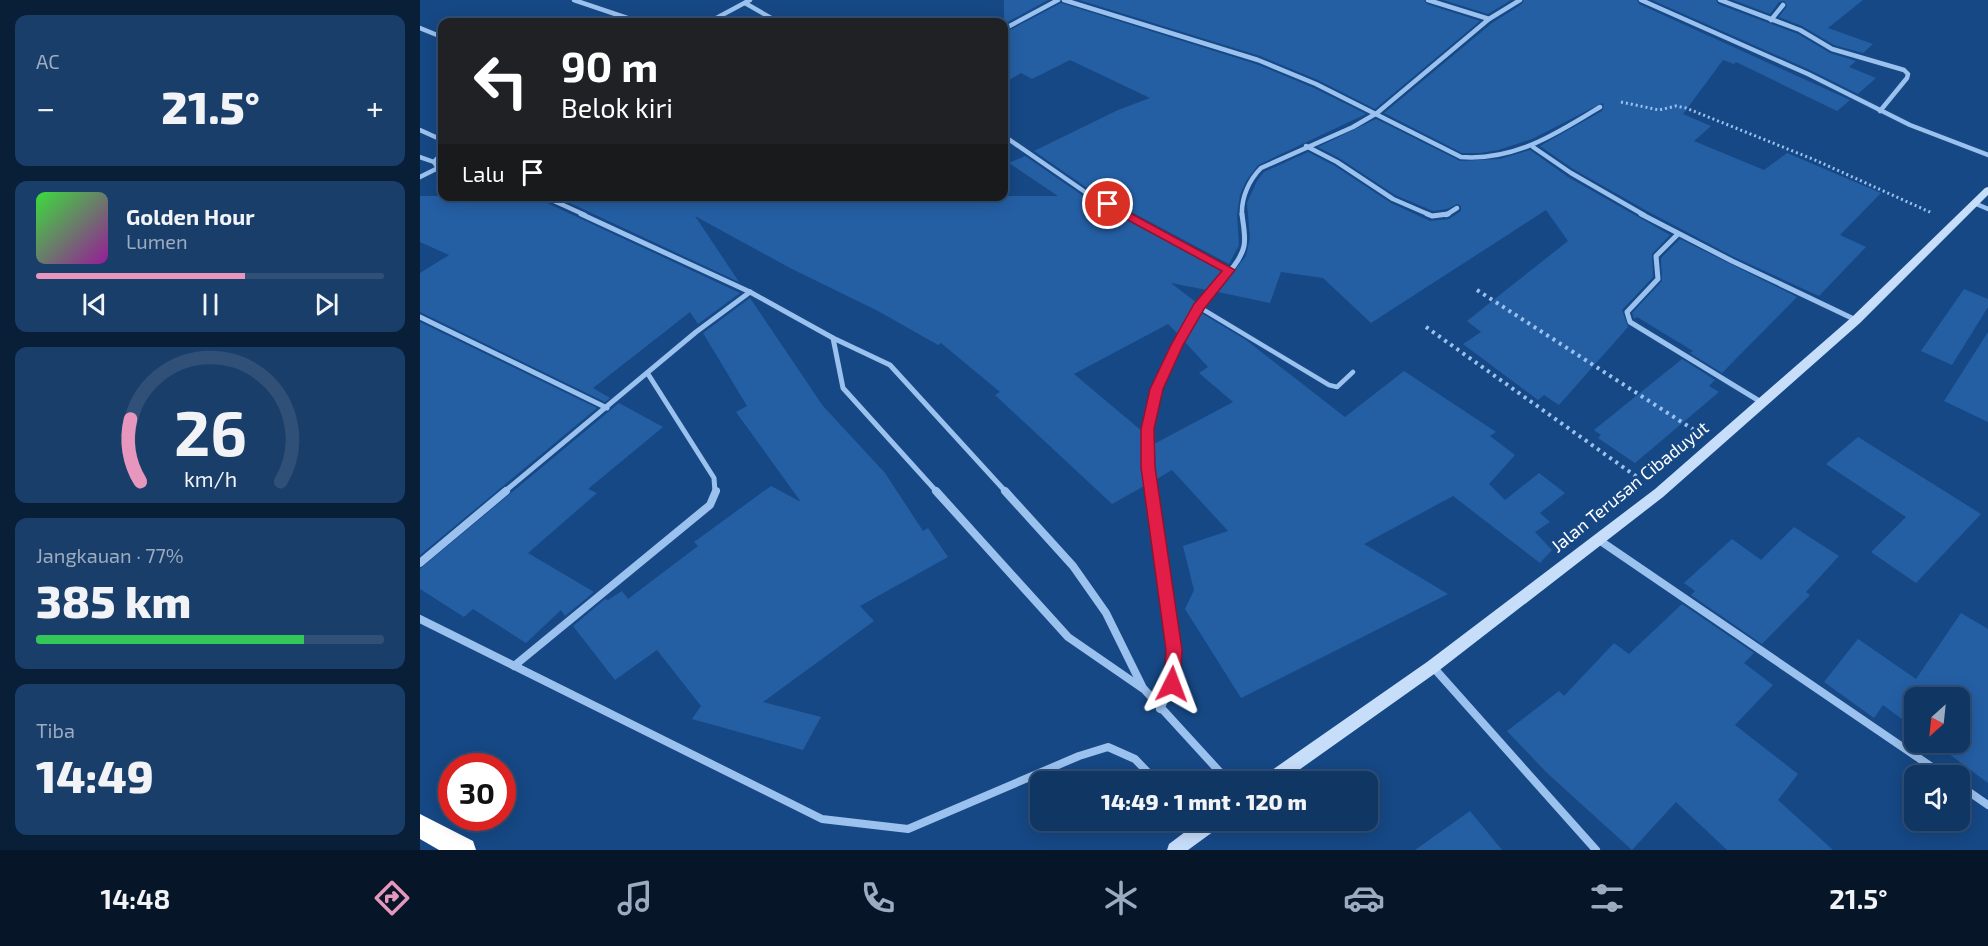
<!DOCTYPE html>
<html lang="id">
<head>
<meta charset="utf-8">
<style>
  :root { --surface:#103664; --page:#193e6a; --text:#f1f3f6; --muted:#9cabbf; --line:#305078; --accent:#e797bd }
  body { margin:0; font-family:"Exo 2",sans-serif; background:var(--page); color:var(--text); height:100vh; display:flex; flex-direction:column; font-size:22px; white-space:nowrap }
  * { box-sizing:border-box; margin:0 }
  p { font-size:20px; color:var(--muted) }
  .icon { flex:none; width:33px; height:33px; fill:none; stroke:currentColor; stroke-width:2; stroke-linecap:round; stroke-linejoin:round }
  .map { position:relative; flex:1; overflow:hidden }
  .details { display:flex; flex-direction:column; gap:15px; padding:15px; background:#091e37; width:420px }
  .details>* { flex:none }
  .top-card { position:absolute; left:18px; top:18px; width:570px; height:183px; border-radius:12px; box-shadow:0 3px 15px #0003,0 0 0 2px var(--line); background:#202124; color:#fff; overflow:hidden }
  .needle { width:39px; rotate:207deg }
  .fabs { position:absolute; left:1484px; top:687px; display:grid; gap:12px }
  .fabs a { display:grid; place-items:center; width:66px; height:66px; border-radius:12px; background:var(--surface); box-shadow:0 3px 15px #0003,0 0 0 2px var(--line); font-size:30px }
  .speed { position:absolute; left:18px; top:753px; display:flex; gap:12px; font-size:30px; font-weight:700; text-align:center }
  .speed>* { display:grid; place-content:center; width:78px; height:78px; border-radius:50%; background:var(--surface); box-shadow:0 3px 15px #0003,0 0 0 2px var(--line); line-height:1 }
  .speed .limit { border:9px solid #d22; background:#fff; color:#111 }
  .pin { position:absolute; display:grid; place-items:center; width:51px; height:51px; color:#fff; margin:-26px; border:3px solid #fff; border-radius:50%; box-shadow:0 2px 6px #0007 }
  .me { position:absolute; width:66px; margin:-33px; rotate:3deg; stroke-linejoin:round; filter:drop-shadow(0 0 4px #0008) }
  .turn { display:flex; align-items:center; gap:21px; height:126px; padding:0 24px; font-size:27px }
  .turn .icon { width:78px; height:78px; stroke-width:2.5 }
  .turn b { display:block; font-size:42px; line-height:51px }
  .then { display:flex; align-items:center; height:57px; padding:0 24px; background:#0003; gap:12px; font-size:22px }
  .big { font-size:45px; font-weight:800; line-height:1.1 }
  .details .card { flex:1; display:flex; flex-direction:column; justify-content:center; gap:9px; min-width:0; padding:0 21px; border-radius:12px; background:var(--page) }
  .details .dial { align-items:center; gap:0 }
  .dial svg { height:156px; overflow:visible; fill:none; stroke:var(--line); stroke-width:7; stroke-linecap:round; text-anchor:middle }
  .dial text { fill:var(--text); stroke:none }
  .song { display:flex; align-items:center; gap:18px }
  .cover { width:72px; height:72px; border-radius:9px; background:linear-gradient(135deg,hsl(120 70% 55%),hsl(300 70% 35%)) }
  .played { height:6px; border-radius:3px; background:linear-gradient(90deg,var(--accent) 60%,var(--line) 60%) }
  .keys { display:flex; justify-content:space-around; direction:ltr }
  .heat { display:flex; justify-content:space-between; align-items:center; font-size:33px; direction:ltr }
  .charge { height:9px; border-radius:4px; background:linear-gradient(90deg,#34c759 77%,var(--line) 0) }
  .trip { position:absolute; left:610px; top:771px; width:348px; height:60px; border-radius:12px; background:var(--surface); box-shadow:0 3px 15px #0003,0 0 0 2px var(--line); font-weight:800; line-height:60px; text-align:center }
  .tab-bar { display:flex; height:96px; justify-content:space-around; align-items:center; background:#061628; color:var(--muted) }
  .tab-bar .icon { width:42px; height:42px }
  .tab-bar .on { color:var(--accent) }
  .tab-bar b { font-size:27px; color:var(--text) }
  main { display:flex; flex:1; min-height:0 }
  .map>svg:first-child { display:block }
  .building { fill:#245fa4 }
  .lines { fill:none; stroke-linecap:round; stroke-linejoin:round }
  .path-far1 { stroke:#9bc1ee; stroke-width:3; stroke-dasharray:2 3; stroke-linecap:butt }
  .path { stroke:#9bc1ee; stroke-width:4; stroke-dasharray:3 4.5; stroke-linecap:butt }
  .service { stroke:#9bc1ee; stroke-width:4.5 }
  .minor-far2 { stroke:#9bc1ee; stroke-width:4.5 }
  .minor-far1 { stroke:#9bc1ee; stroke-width:5 }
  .minor { stroke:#9bc1ee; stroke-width:8 }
  .secondary { fill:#c7defa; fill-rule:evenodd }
  .motorway { fill:#fff; fill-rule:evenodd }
  .route { fill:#e11d48; stroke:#92132f; stroke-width:1.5 }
  .labels { text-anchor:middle; stroke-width:6; stroke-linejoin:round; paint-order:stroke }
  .street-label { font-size:18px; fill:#fff; stroke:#164885 }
</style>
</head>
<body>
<main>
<section class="details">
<div class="card"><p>AC</p>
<div class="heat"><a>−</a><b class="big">21.5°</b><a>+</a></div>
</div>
<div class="card">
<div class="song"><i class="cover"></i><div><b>Golden Hour</b><p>Lumen</p></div></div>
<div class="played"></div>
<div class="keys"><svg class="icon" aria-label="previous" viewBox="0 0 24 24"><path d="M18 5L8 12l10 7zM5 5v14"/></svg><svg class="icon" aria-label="pause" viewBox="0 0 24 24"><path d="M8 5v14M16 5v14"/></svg><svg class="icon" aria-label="next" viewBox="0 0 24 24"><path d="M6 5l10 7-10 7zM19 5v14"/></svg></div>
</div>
<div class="card dial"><svg viewBox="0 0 100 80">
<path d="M14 69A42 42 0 1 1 86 69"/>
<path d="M14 69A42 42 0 0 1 9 37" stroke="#e797bd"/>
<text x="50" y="56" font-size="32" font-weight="700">26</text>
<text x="50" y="72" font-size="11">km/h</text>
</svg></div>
<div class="card"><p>Jangkauan · 77%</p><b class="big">385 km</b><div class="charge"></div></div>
<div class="card"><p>Tiba</p><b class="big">14:49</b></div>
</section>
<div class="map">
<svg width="1568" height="850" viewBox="0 0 1568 850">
  <rect width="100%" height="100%" fill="#164885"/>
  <g class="building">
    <path d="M 584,0 L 628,0 L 584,24 Z"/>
    <path d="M 659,0 L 1004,0 L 1007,4 L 1060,21 L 955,109 L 898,80 L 840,56 Z"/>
    <path d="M 1023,0 L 1091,0 L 1068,14 Z"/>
    <path d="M 1104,0 L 1217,0 L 1219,4 L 1430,100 L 1417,111 L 1316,62 L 1314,64 L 1303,60 L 1263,114 L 1291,126 L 1274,141 L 1344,170 L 1367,153 L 1461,193 L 1420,235 L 1446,247 L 1399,296 L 1314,257 L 1227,211 L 1153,169 L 1120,146 L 1182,111 L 1184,106 L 1182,103 L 1112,139 L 1078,150 L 1060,153 L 1042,153 L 964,113 L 1072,23 L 1102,4 Z"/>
    <path d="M 1232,0 L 1296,0 L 1298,4 L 1378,34 L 1410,53 L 1436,61 L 1429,67 L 1456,78 L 1438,94 L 1390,70 Z"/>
    <path d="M 1313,0 L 1443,0 L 1408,28 L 1453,44 L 1443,53 L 1414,45 L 1382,26 L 1359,17 L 1367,6 L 1364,1 L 1359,2 L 1350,14 Z"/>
    <path d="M 641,3 L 836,64 L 894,88 L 946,114 L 838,165 L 826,181 L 820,195 L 817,215 L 819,245 L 809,264 L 670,190 L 614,151 L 698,110 L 730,98 L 650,60 L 612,79 L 601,73 L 584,83 L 584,33 Z"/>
    <path d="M 956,119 L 1040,161 L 1080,159 L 1110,150 L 1148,177 L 1250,235 L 1232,254 L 1233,277 L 1202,310 L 1208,327 L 1139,405 L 1124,395 L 1118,400 L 1043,344 L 1061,332 L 1047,321 L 1148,241 L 1126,210 L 951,323 L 903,278 L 861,272 L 850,303 L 798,292 L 826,256 L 830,238 L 827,203 L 837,181 L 844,172 L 888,152 L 915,166 L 971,203 L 1010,221 L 1029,219 L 1041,211 L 1041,206 L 1037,204 L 1027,209 L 1013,211 L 975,195 L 919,158 L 898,147 Z"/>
    <path d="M 605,156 L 666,198 L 803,272 L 787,290 L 751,283 L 777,303 L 758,334 L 748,324 L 654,374 L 723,432 L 726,485 L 692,504 L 575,395 L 580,392 L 521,343 L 518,345 L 458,311 L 370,268 L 275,216 L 319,282 L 135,196 L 638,196 L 589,163 Z"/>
    <path d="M 0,196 L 119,196 L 121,200 L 159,218 L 320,293 L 278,324 L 270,312 L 173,388 L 190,398 L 185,402 L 0,312 L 0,273 L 29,255 L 0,242 Z"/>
    <path d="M 1260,239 L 1377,297 L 1302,373 L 1270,353 L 1273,351 L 1217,317 L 1214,319 L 1212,313 L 1242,281 L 1241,258 Z"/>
    <path d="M 1544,289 L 1568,299 L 1568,307 L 1532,365 L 1501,351 Z"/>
    <path d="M 330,298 L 403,406 L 465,473 L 503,531 L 508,528 L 528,557 L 440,606 L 454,621 L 343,702 L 401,717 L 383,750 L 272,719 L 281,706 L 237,650 L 195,680 L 153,626 L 185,599 L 188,600 L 202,591 L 208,599 L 278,546 L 274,542 L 351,486 L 381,502 L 316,412 L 327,406 L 283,333 Z"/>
    <path d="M 781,313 L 826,340 L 925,417 L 984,371 L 1076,432 L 1070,436 L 1095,455 L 1069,484 L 1085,500 L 1119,473 L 1145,493 L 1120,513 L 1130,522 L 1115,532 L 1132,550 L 1120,563 L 1033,496 L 944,544 L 1028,594 L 821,698 L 765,609 L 774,590 L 763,546 L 808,531 L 752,470 L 735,480 L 734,468 L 732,440 L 736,443 L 813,402 L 779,373 L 788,367 L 765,342 Z"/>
    <path d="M 0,322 L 177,408 L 0,555 Z"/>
    <path d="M 1568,332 L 1568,422 L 1524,401 Z"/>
    <path d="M 1262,359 L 1295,380 L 1289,386 L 1299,392 L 1215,463 L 1178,438 L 1181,435 L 1174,430 Z"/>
    <path d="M 199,403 L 243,427 L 168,489 L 177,493 L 108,553 L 174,592 L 145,616 L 141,610 L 106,643 L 53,609 L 44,617 L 0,589 L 0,569 Z"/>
    <path d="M 1438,437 L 1561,514 L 1496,583 L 1451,552 L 1486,517 L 1406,464 Z"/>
    <path d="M 1374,527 L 1419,556 L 1386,592 L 1390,595 L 1342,644 L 1271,595 L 1275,591 L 1264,583 L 1312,539 L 1341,560 Z"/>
    <path d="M 1262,604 L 1334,653 L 1324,663 L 1353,685 L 1315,725 L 1378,774 L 1358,800 L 1413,850 L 1307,850 L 1256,802 L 1212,850 L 1127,773 L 1087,731 L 1139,691 L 1144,696 L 1194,643 L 1209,654 Z"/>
    <path d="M 1541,613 L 1568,629 L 1568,783 L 1513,742 L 1539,742 L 1539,698 L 1494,698 L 1494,728 L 1463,705 L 1454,718 L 1404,682 L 1438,639 L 1496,679 Z"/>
    <path d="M 1050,811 L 1082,850 L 995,850 Z"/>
  </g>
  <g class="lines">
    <path class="path-far1" d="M 1201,102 L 1239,110 L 1256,106 L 1266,108 L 1395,160 L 1512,213"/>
    <g class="path">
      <path d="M 1057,290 L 1274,430"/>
      <path d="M 1006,327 L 1217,477"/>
    </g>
    <path class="service" d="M 779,307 L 909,385 L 917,387 L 933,372"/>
    <g class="minor-far2">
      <path d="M 154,0 L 219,22"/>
      <path d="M 644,0 L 838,60 L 896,84 L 1041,157 C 1095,161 1136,134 1180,107"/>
      <path d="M 1008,0 L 1069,19"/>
      <path d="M 1221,0 L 1388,74 L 1490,125 L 1568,155"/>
      <path d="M 1300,0 L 1380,30 L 1412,49 L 1484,70 L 1488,74 L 1487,78 L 1460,111"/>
      <path d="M 325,3 L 358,22"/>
      <path d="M 1351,20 L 1363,5"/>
      <path d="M 289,22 L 330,0"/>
      <path d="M 0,28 L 22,37"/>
      <path d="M 584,29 L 638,0"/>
      <path d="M 0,130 L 22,140"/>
      <path d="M 584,136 L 668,194 L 707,215"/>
      <path d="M 886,146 L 917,162 L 973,199 L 1010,215"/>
      <path d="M 1113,147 L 1151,173 L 1224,215"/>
      <path d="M 0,157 L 14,162"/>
      <path d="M 18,168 L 14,162 L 22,153"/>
      <path d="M 0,177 L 18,168 L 22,169"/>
      <path d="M 123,196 L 165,215"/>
      <path d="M 1554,203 L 1568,209"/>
      <path d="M 822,215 C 821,198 829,180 841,168 L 933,127 L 957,113 L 1069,19 L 1100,0"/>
      <path d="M 1026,215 L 1037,208"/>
    </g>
    <g class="minor-far1">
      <path d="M 161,214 L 330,292 L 413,338 L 470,365 L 586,492"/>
      <path d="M 705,214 L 809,270"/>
      <path d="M 1007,214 L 1012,216 L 1028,214"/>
      <path d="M 1221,214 L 1312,261 L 1436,320"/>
      <path d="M 1258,234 L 1236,256 L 1238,279 L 1207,312 L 1210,322 L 1341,402"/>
      <path d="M 0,317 L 187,408"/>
      <path d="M 413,338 L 423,388 L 517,492"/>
      <path d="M 228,374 L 294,478 L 295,492"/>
      <path d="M 84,492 L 276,332 L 330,292"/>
      <path d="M 732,492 C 729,472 726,449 728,428 C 733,386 756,345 778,309 C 789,291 820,267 824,246 C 826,236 823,224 822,214"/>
    </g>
    <g class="minor">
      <path d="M 516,491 L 648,637 L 722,688"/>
      <path d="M 585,491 L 653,566 L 686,613 L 723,688 L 809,782"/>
      <path d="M 731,491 L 754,650 L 752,684 L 740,709"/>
      <path d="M 1179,540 L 1525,776"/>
      <path d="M 0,563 L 86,491"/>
      <path d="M 0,619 L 402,819 L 488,829 L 659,756 L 688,747 L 715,759 L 737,782"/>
      <path d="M 94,666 L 290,505 L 296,491"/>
      <path d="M 1013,667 L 1176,850"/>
      <path d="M 1539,785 L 1568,805"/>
    </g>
    <g class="secondary">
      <path d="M 1568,187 L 1568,195 L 1440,323 L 1243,497 L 1017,672 L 862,782 L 840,782 L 842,777 L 1007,662 L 1235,489 L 1432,317 L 1565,188 Z"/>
      <path d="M 781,820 L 803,820 L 801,826 L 768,850 L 747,850 L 749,844 Z"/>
    </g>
    <path class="motorway" d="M 0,814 L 53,841 L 56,850 L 19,850 L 0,839 Z"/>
  </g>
  <path class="route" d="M 688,201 L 815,270 L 784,309 L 763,345 L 743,389 L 734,429 L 735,467 L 762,650 L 760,684 L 758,690 L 752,692 L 746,690 L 744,684 L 746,650 L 721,467 L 721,429 L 730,389 L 751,345 L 774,304 L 802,271 L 684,207 L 684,202 Z"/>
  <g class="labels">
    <g class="street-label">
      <text transform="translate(1210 487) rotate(-39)" y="6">Jalan Terusan Cibaduyut</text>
    </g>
  </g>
</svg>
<div class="fabs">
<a><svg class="needle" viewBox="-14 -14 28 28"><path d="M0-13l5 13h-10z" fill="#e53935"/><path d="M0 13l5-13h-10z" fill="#9cabbf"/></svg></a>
<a><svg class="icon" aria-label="sound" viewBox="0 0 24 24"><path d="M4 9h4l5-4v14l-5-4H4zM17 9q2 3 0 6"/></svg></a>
</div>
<div class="speed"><div class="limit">30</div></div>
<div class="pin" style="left:688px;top:204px;background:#d93025"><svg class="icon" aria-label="arrive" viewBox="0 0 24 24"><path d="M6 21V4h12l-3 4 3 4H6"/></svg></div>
<svg class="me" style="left:752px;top:684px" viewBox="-20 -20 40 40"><path d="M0-17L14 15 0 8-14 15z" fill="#e11d48" stroke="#fff" stroke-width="4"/></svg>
<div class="trip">14:49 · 1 mnt · 120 m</div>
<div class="top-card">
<div class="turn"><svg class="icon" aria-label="left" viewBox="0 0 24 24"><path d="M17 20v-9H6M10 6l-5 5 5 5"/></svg><div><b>90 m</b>Belok kiri</div></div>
<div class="then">Lalu<svg class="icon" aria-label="arrive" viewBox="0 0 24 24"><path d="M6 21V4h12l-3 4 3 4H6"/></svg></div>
</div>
</div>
</main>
<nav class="tab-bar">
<b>14:48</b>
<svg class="icon on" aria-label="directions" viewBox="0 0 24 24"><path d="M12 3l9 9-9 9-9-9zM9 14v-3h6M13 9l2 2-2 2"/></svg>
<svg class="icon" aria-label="music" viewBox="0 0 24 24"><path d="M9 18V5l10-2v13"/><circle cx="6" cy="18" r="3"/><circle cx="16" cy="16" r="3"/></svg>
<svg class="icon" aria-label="phone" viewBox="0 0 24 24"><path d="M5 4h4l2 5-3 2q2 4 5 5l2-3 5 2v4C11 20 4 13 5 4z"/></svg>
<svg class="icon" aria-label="climate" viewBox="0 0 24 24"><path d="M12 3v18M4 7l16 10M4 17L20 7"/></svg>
<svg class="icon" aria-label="car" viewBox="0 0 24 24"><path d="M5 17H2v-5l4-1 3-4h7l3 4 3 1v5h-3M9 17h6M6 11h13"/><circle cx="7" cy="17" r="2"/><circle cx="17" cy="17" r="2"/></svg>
<svg class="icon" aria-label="filters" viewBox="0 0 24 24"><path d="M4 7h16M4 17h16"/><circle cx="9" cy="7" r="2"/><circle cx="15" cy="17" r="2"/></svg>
<b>21.5°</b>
</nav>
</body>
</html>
